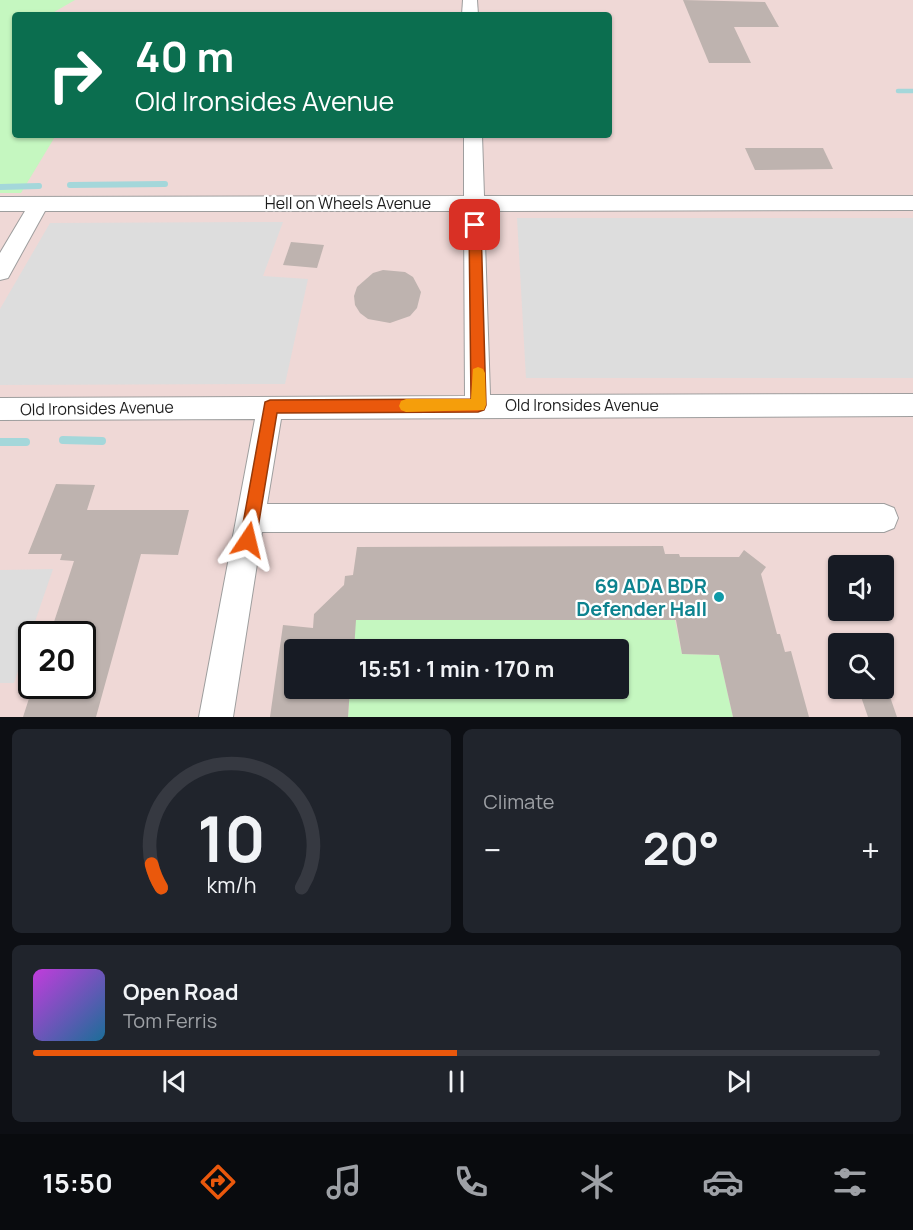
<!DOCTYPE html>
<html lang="en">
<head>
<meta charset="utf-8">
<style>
  :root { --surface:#171b24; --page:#20242c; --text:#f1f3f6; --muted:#9ea1a6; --line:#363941; --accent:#ea580c }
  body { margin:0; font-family:Manrope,sans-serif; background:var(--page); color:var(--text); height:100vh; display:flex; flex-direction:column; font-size:22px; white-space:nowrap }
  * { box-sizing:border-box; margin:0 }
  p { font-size:20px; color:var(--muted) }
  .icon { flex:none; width:33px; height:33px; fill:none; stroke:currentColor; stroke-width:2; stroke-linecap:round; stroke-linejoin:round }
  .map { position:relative; height:717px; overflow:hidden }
  .details { display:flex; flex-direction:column; gap:12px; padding:12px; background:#0d0f14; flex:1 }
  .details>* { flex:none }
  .hud { position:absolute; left:12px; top:12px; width:600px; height:126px; border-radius:6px; box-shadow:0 2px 4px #0004; background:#0b6e4f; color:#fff; overflow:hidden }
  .controls { position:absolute; left:828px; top:555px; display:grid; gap:12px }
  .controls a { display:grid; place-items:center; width:66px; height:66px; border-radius:6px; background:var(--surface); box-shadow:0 2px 4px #0004; font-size:30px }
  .speed { position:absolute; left:18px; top:621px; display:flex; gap:12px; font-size:30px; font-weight:700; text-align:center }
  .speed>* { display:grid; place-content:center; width:78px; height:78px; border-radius:50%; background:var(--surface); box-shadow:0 2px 4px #0004; line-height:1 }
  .speed .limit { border:3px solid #111; border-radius:9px; background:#fff; color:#111 }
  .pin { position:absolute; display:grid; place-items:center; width:51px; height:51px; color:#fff; margin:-26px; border-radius:12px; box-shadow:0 3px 9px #0006 }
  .me { position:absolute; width:66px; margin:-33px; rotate:10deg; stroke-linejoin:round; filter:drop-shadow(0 0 4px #0008) }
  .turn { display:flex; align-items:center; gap:21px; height:126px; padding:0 24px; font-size:27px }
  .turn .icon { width:78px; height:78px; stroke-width:2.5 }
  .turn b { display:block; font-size:42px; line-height:51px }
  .big { font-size:45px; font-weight:700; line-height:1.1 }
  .details .widget { flex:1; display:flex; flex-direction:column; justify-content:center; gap:9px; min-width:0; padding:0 21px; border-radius:9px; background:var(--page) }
  .details .dial { align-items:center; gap:0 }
  .dial svg { height:156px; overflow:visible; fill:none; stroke:var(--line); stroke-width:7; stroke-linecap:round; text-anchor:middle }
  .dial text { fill:var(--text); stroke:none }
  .song { display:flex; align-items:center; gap:18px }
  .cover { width:72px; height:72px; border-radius:9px; background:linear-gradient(135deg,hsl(290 70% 55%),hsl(200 70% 35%)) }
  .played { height:6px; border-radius:3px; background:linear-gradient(90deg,var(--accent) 50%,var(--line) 50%) }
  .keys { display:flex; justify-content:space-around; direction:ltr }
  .heat { display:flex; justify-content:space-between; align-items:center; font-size:33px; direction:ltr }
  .details .tiles { flex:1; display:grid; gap:12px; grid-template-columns:1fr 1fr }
  .widget:last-child { grid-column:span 2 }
  .trip { position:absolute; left:284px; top:639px; width:345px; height:60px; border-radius:6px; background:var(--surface); box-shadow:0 2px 4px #0004; font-weight:700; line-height:60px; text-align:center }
  .dock { display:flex; height:96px; justify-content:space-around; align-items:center; background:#090b0e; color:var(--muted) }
  .dock .icon { width:42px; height:42px }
  .dock .current { color:var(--accent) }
  .dock b { font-size:27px; color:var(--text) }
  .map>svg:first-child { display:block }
  .military { fill:#efd8d6; fill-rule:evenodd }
  .park { fill:#c5f7c0 }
  .parking { fill:#ddd }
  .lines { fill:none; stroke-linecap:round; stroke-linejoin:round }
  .stream-far2 { stroke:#a4d7da; stroke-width:4.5 }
  .stream-far1 { stroke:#a4d7da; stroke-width:6 }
  .stream { stroke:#a4d7da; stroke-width:8 }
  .building { fill:#beb3af }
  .minor-casing { stroke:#9e9e9e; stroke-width:2 }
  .minor { fill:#fff; fill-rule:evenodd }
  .route { fill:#ea580c; stroke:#983908; stroke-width:1.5 }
  .slow { fill:#f59e0b }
  .culture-dot { fill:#0f9aa8; stroke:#fff; stroke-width:2 }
  .labels { text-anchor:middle; stroke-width:4.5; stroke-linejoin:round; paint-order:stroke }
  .street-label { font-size:16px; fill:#1d1d1d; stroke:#fff }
  .near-culture-label { font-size:20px; font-weight:bold; fill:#0d838f; stroke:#fff; text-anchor:end }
</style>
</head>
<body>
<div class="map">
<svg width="913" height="717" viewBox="0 0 913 717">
  <rect width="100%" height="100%" fill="#eee8e3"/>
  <path class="military" d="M 0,0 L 913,0 L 913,717 L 0,717 ZM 15,15 L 609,15 L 609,135 L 15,135 ZM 838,566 L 884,566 L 884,610 L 838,610 ZM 32,634 L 82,634 L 82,686 L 32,686 ZM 838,644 L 884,644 L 884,688 L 838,688 ZM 294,650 L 618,650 L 618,688 L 294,688 Z"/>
  <g class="park">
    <path d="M 0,0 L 75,0 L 49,15 L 15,15 L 15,135 L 56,135 L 21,193 L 0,193 Z"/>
    <path d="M 352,620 L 675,620 L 682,654 L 719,655 L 733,717 L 348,717 L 350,689 L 618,688 L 618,650 L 354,649 L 355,630 Z"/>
  </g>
  <g class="parking">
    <path d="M 517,218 L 913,218 L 913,378 L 526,378 Z"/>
    <path d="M 283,222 L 263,276 L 308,279 L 285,384 L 0,385 L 0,309 L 50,223 Z"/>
    <path d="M 53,569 L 14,683 L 0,683 L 0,570 Z"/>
  </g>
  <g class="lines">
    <path class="stream-far2" d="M 898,91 L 913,91"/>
    <g class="stream-far1">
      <path d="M 70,185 L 165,184"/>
      <path d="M 0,187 L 39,186"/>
    </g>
    <g class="stream">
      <path d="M 63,440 L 102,441"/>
      <path d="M 0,442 L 26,442"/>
    </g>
  </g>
  <g class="building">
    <path d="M 683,0 L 765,2 L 779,27 L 734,27 L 751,63 L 709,63 Z"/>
    <path d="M 745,148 L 823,148 L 833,169 L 755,170 Z"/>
    <path d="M 291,242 L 324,245 L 317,268 L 283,265 Z"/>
    <path d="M 383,270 L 405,272 L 413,277 L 421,292 L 417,308 L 410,316 L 390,323 L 368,319 L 360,313 L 355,305 L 354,296 L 357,287 L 373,273 Z"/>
    <path d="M 56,484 L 95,485 L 87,510 L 189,510 L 178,555 L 141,554 L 96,717 L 23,717 L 33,686 L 82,686 L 82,634 L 50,634 L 74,561 L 60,560 L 62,554 L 28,554 Z"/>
    <path d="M 663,546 L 665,554 L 679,554 L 680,557 L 739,557 L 744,550 L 766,567 L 761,574 L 777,634 L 780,634 L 785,652 L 791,651 L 809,717 L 733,717 L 719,655 L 682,654 L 676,620 L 356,620 L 354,650 L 294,650 L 294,688 L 350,688 L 348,717 L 270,717 L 283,625 L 313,628 L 314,614 L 344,585 L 345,576 L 353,575 L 357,547 Z"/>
    <path d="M 858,688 L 887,688 L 897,717 L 868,717 Z"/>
  </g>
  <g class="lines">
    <g class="minor-casing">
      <g id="minor">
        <path d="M 463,0 L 477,0 L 478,15 L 462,15 Z"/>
        <path d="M 464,135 L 482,135 L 484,196 L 913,196 L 913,210 L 484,211 L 490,395 L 913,394 L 913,416 L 281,419 L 267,504 L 884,504 L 894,508 L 898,518 L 894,528 L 884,532 L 262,532 L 233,717 L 199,717 L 255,419 L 0,420 L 0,398 L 465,396 L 464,211 L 45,211 L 8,278 L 0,280 L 0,253 L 25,211 L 0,211 L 0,197 L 464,196 Z"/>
      </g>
    </g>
    <use href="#minor" class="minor"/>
  </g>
  <path class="route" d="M 475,221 L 481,225 L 486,405 L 484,410 L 478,412 L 277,413 L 256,540 L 254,546 L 248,548 L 242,546 L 240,540 L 265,402 L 270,400 L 471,399 L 469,225 Z"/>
  <path class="slow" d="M 478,367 L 483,369 L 485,373 L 486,405 L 484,410 L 406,412 L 401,410 L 399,406 L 401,401 L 406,399 L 471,399 L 473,369 Z"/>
  <circle class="culture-dot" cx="719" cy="597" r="6"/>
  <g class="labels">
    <g class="street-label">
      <text x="348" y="209">Hell on Wheels Avenue</text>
      <text x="582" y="411">Old Ironsides Avenue</text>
      <text transform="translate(97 408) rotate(-1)" y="6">Old Ironsides Avenue</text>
    </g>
    <g class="near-culture-label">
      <text x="707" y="593">69 ADA BDR<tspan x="707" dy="23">Defender Hall</tspan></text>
    </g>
  </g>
</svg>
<div class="controls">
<a><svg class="icon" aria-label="sound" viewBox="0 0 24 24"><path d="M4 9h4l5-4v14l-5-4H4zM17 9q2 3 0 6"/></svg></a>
<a><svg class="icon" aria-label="search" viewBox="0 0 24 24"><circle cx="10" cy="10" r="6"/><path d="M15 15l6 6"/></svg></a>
</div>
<div class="speed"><div class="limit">20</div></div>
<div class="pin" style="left:475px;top:225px;background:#d93025"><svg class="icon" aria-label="arrive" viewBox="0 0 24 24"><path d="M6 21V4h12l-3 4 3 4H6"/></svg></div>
<svg class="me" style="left:248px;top:540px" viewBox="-20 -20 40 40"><path d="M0-17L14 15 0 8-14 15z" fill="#ea580c" stroke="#fff" stroke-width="4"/></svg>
<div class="trip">15:51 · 1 min · 170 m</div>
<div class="hud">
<div class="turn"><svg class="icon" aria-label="right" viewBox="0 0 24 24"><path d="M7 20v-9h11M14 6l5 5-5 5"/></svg><div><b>40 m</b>Old Ironsides Avenue</div></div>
</div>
</div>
<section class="details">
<div class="tiles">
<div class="widget dial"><svg viewBox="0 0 100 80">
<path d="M14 69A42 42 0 1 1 86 69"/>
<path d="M14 69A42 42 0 0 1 9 57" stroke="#ea580c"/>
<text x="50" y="56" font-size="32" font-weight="700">10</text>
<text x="50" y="72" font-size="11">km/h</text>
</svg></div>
<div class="widget"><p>Climate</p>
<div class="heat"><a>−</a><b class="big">20°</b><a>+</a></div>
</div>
<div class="widget">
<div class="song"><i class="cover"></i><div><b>Open Road</b><p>Tom Ferris</p></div></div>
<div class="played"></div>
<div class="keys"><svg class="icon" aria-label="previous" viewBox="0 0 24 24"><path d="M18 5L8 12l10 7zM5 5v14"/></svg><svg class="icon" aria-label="pause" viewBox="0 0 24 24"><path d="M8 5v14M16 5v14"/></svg><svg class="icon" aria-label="next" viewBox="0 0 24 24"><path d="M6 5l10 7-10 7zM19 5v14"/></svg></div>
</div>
</div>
</section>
<nav class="dock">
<b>15:50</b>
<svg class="icon current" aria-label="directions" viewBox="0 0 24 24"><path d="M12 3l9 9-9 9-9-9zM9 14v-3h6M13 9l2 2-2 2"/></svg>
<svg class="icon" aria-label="music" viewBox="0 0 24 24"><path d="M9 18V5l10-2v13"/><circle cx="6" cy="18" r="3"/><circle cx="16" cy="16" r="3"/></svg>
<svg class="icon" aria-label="phone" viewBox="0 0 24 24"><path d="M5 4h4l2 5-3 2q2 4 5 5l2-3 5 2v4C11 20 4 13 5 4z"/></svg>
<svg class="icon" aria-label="climate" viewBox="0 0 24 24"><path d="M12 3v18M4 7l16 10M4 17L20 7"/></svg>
<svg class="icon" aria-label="car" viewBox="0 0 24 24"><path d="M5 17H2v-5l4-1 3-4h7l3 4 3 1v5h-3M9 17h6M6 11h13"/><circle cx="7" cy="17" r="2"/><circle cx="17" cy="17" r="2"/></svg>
<svg class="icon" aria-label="filters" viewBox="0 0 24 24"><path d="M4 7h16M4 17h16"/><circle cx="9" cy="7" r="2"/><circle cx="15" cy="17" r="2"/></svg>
</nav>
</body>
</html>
